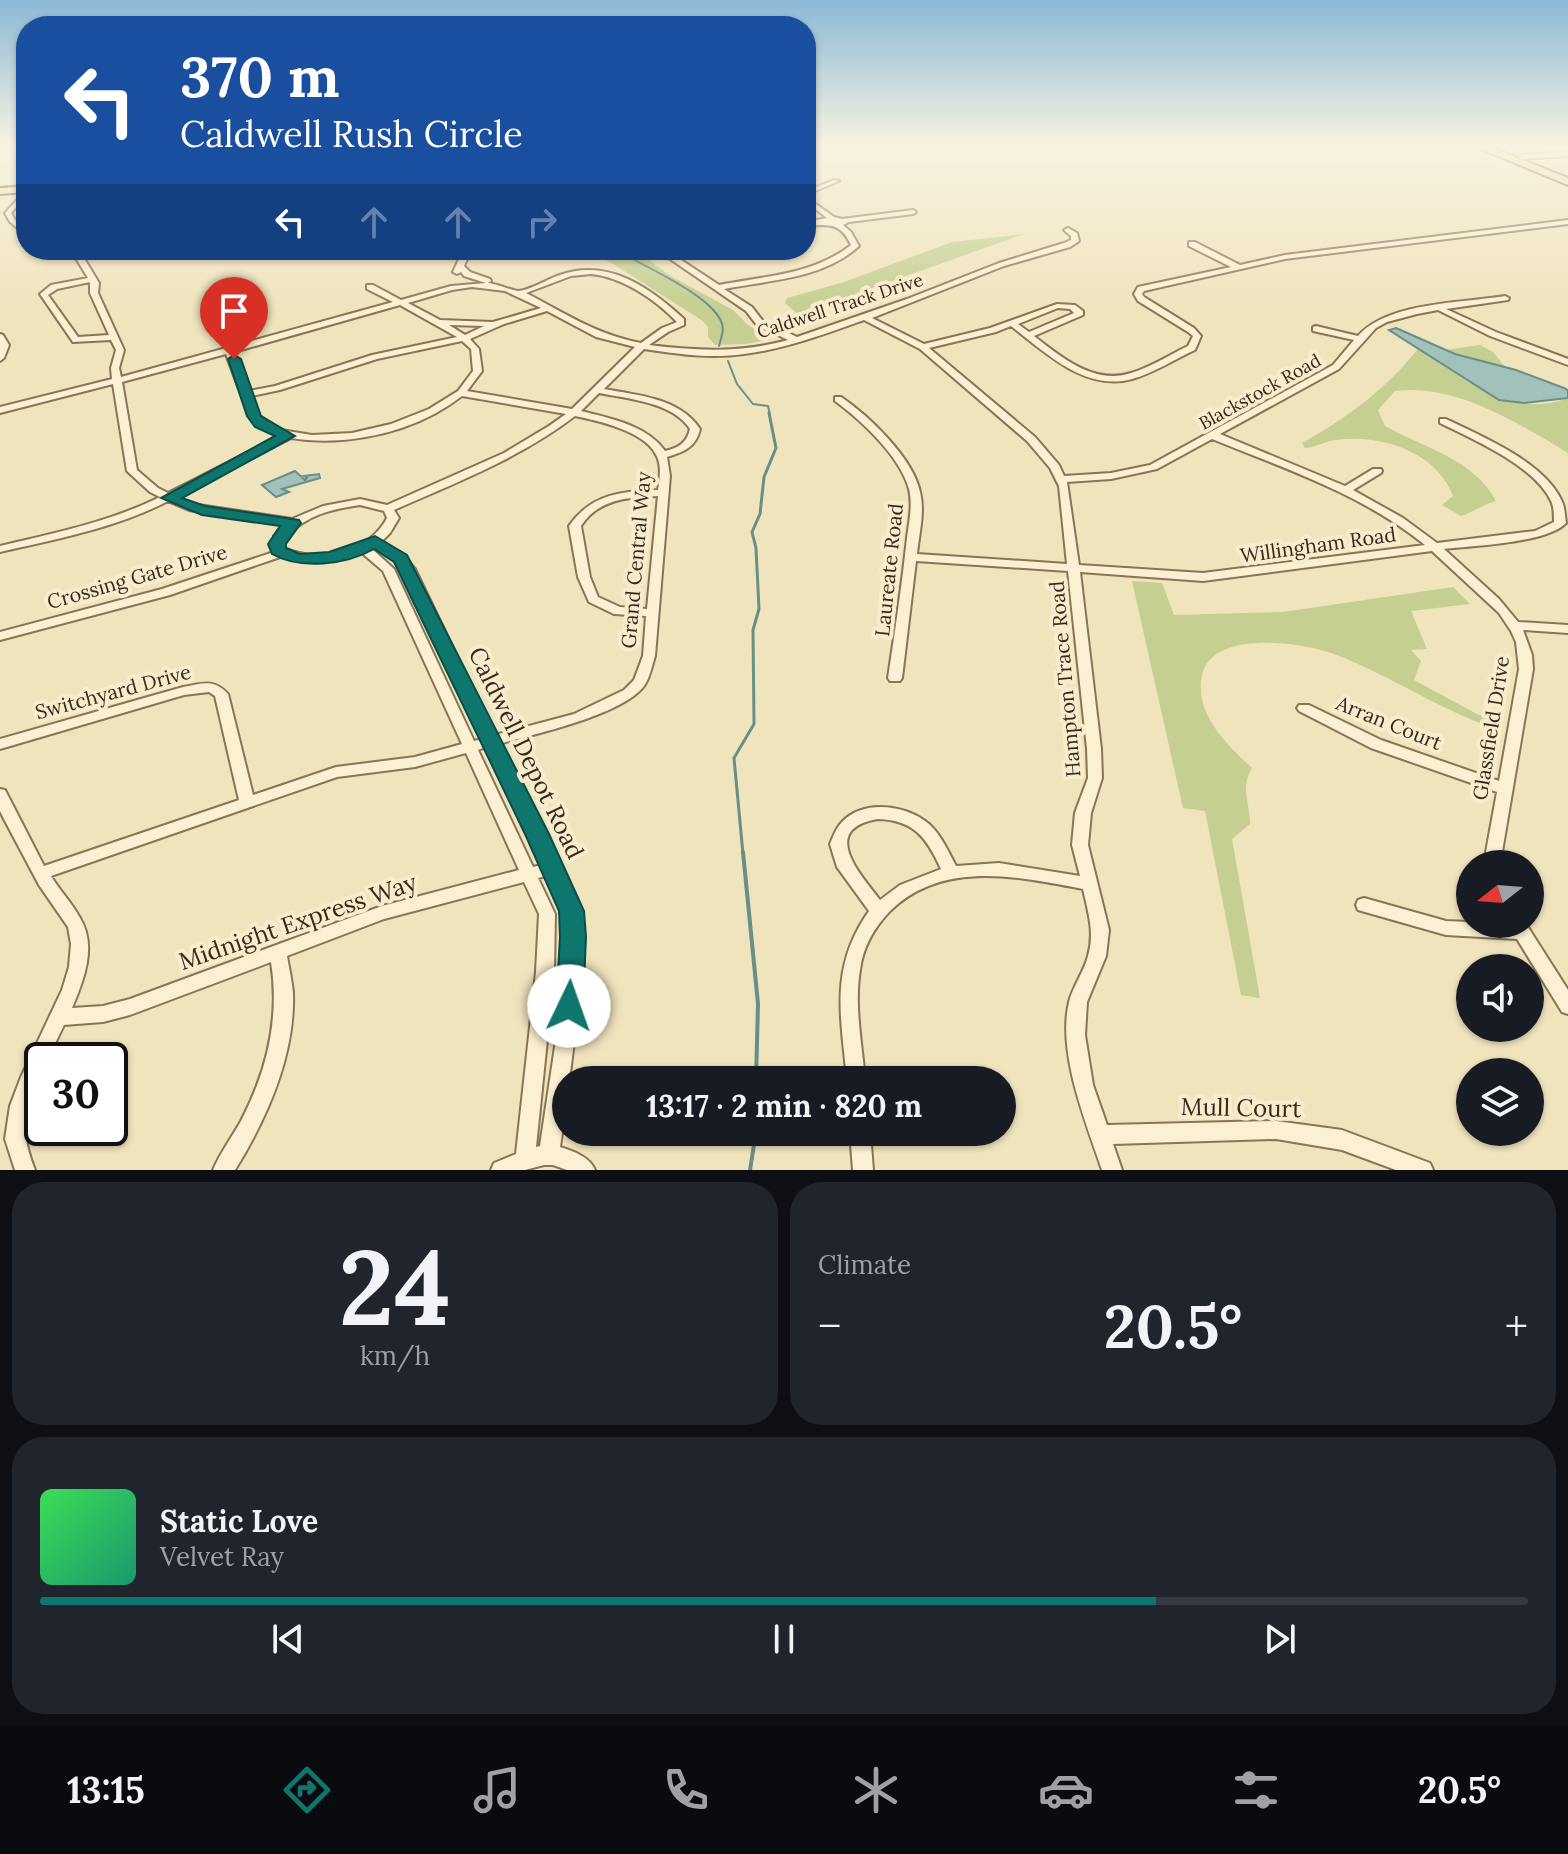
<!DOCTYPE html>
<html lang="en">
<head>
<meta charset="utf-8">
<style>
  :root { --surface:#171b24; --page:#20242c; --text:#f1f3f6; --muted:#9ea1a6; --line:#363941; --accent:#0f766e }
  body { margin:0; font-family:Lora,serif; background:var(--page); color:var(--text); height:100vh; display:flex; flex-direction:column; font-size:30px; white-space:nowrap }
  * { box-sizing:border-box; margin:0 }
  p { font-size:26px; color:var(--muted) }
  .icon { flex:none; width:44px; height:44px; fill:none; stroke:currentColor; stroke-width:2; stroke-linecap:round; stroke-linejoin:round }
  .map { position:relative; height:1170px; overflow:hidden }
  .side { display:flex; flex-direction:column; gap:12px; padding:12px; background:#0d0f14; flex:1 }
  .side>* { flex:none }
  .banner { position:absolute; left:16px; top:16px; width:800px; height:244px; border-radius:32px; box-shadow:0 2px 6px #0004; background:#1a4fa0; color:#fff; overflow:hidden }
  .needle { width:52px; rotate:253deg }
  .fabs { position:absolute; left:1456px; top:850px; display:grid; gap:16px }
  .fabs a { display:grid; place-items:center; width:88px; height:88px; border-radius:50%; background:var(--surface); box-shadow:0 2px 6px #0004; font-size:40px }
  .speed { position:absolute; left:24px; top:1042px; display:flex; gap:16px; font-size:40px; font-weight:700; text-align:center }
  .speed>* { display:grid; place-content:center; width:104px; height:104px; border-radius:50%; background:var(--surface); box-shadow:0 2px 6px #0004; line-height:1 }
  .speed .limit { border:4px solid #111; border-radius:12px; background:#fff; color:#111 }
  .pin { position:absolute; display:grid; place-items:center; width:68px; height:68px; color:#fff; margin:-82px -34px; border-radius:50% 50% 50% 0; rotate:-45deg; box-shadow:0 0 8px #0007 }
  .pin .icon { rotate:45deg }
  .me { position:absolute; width:88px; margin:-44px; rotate:3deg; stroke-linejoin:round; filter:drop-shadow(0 0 6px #0008) }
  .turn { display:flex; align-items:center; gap:28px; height:168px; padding:0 32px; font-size:36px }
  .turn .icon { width:104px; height:104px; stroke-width:2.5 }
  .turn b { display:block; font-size:56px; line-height:68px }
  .lanes { display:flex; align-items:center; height:76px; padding:0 32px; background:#0003; justify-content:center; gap:40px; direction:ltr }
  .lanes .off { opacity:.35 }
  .big { font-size:60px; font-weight:700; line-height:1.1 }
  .side .tile { flex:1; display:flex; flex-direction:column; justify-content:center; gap:12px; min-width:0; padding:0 28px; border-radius:32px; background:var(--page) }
  .side .dial { align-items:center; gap:0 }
  .dial b { font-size:104px; line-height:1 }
  .song { display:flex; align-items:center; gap:24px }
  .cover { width:96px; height:96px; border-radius:12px; background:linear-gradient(135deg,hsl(130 70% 55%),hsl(160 70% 35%)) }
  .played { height:8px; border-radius:4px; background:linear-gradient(90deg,var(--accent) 75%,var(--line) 75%) }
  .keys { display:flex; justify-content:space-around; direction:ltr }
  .heat { display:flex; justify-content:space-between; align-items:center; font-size:44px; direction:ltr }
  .side .tiles { flex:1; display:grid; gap:12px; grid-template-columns:1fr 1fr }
  .tile:last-child { grid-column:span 2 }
  .trip { position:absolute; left:552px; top:1066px; width:464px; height:80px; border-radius:40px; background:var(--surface); box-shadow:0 2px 6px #0004; font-weight:700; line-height:80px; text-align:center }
  .menu { display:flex; height:128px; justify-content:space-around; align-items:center; background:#090b0e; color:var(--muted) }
  .menu .icon { width:56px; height:56px }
  .menu .active { color:var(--accent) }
  .menu b { font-size:36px; color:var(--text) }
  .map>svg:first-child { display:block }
  .green { fill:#c4cf91 }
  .water { fill:#a1c1ba; stroke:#688f88; stroke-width:2 }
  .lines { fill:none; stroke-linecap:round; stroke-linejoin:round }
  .stream-far2 { stroke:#688f88; stroke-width:2 }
  .stream-far1 { stroke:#688f88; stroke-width:3 }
  .stream { stroke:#688f88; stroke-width:4 }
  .minor-casing { stroke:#897455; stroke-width:4 }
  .primary-casing { stroke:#56412a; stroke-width:4 }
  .minor { fill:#fbf0d1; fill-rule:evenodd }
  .primary { fill:#f7dd92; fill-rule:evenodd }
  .rail { stroke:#382a1b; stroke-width:2; stroke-dasharray:8 8; stroke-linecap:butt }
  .route { fill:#0f766e; stroke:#0a4d48; stroke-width:2 }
  .labels { text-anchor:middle; stroke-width:8; stroke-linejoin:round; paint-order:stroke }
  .far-street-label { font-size:18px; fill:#382a1b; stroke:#f7edcd }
  .street-label { font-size:20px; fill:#382a1b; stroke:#f7edcd }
  .near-street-label { font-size:24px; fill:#382a1b; stroke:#f7edcd }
</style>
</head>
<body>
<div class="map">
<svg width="1568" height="1170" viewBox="0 0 1568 1170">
  <rect width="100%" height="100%" fill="#f0e4bd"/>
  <g class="green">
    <path d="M 1024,234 L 850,296 L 843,305 L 798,314 L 785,303 L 787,298 L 844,282 L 952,242 Z"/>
    <path d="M 591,254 L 641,254 L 669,275 L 733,310 L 748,325 L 771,339 L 746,344 L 715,345 L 708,337 L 708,327 L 703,321 L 610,262 Z"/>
    <path d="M 1480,345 L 1493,352 L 1506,368 L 1445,350 Z"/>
    <path d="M 1418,349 C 1463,378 1512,420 1568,398 L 1568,453 C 1518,423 1455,383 1395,391 L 1378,410 L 1385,426 C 1424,448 1474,459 1496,501 C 1481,505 1473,513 1461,516 L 1442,505 L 1453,496 C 1436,451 1380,434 1336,440 C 1325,441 1316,447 1305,448 L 1302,443 C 1347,418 1386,389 1418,349 Z"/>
    <path d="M 1132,581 L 1162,583 L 1174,615 L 1283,612 L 1453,587 L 1470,604 L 1411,611 L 1427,649 L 1411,650 L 1421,661 L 1414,680 L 1477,714 L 1497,721 L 1497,729 C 1439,710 1390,675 1334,654 C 1302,642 1212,629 1202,675 C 1194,714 1226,743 1252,768 C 1240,787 1250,803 1250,824 L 1232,839 L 1260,998 L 1241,995 L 1205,811 L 1183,808 Z"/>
  </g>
  <g class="water">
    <path d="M 1396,328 L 1455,354 L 1516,370 L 1564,388 L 1568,390 L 1568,398 L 1524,403 L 1499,400 L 1389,330 Z"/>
    <path d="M 295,471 L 305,480 L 307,478 L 304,476 L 319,474 L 320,478 L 282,489 L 289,492 L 276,497 L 262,485 Z"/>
  </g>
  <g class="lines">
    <g class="stream-far2">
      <path d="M 617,250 C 644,267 708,293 721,321 C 725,329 721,338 719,346"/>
      <path d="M 728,361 L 737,384 L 753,404 L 768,406 L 770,415"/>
    </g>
    <path class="stream-far1" d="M 743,854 L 734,758 L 754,724 L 753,630 L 759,609 L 756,548 L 752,532 L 760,514 L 764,477 L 776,448 L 769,413"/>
    <g class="stream">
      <path d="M 743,852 L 758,1004 L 756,1080"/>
      <path d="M 750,1170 L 756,1132"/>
    </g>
    <g class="minor-casing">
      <g id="minor">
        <path d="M 1568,152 L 1568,156 L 1521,159 L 1518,157 L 1521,155 Z"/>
        <path d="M 834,180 L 839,181 L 806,195 L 806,191 Z"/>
        <path d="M 26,190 L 26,196 L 11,213 L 15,220 L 26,229 L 26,235 L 10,222 L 5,213 Z"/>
        <path d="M 806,197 L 834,217 L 842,219 L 913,210 L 916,212 L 913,214 L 849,222 L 843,225 L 851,232 L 859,246 C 823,279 770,280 724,289 L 752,307 L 762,320 L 797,337 L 907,299 L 999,263 L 1064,243 L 1071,240 L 1071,236 L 1064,230 L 1068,228 L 1077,233 L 1079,241 L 1070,247 L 1004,266 L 872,318 L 924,344 L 990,328 L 1057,304 L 1075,305 L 1083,311 L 1083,315 L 1034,336 C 1061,357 1094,385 1131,373 C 1151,367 1169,355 1188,346 L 1193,336 L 1188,332 L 1138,301 L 1134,294 L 1138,287 L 1231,267 L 1189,246 L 1189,242 L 1195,242 L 1240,265 L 1285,255 L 1568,220 L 1568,224 L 1285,259 L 1144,291 L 1142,294 L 1144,297 L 1194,328 L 1201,336 L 1195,350 C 1175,359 1154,373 1132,379 C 1085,392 1045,352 1011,326 L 996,332 L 929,348 L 1035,437 L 1059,465 L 1064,476 L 1111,473 L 1150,465 L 1333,365 L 1354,340 L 1313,331 L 1313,327 L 1316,326 L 1358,336 C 1388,302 1462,303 1505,296 L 1509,298 L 1508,300 L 1446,309 L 1496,332 L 1568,359 L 1568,365 L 1490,336 L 1438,310 L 1417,314 L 1387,322 L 1376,328 L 1339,369 L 1220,434 L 1345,486 L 1373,469 L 1381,469 L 1382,471 L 1381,473 L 1353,490 L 1403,518 L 1437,543 L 1535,531 L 1554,522 C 1554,516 1554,509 1552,503 C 1536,466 1474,440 1440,423 L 1440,419 L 1446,419 C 1483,437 1547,463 1563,504 C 1565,510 1565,517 1566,523 C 1547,543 1473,546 1444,549 L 1499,599 L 1518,622 L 1568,625 L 1568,633 L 1523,630 L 1532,655 L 1533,669 L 1502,852 L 1503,864 L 1487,864 L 1486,852 L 1497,792 L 1371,748 L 1299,711 L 1297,708 L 1299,705 L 1309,705 L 1381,740 L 1499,781 L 1519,669 L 1516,642 L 1511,631 L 1499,613 L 1432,551 L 1203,581 L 1080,572 L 1101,749 L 1102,778 L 1091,813 L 1088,845 L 1109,930 L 1106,956 L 1087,1002 L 1085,1035 L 1093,1085 L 1107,1125 L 1276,1121 L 1342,1130 L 1430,1163 L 1433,1170 L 1396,1170 L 1342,1150 L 1276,1139 L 1113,1144 L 1122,1170 L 1102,1170 C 1086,1122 1057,1053 1069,1002 C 1073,986 1084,972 1088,956 C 1095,932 1088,912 1083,889 C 1019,877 943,859 890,911 C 874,928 863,946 860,970 C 854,1006 862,1044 865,1080 L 847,1080 C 841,1016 829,968 869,911 L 837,867 L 830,844 C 833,837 836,828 842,822 C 864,799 906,805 929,824 C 941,835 948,851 956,866 L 999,863 L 1080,876 L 1072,845 L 1075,813 L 1088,778 L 1087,749 L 1068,571 L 916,561 L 902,678 L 900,681 L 890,681 L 888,678 C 895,631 902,585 907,538 C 909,522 913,505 909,489 C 900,456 861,420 835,401 L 835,397 L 841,397 C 869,416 913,458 920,492 C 925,511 919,534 917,554 L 1067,564 L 1059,486 L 1050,468 L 1027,441 L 920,349 L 864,320 C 825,334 785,349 744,354 C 711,359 677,354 644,349 L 604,389 C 637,395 680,398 700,429 C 696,447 684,452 667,457 L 670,476 L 655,656 C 652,665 650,678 644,686 C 622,715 535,734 499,744 L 579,911 C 582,968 577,1024 569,1080 L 566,1080 L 566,1104 L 560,1147 C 573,1151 590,1157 595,1170 L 567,1170 L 553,1165 L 544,1165 L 525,1170 L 491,1170 L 494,1163 L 516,1154 L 536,972 L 539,914 L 524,882 L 384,919 L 287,956 C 289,968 292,981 293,993 C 295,1056 267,1118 235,1170 L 213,1170 C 220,1153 232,1137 241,1121 C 267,1071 280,1018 271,962 L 130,1015 L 103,1022 L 64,1025 L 47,1060 L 42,1060 C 42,1072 38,1079 34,1090 C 23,1123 22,1137 35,1170 L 15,1170 L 5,1139 L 10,1106 L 21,1077 L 62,990 L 69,967 L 71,944 L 68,927 L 39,885 L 4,819 L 0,811 L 0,789 L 5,790 L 44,866 L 239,800 L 215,696 L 209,692 L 184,695 L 0,749 L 0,739 L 183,687 C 202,684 213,678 228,694 L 253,795 L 336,767 L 415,757 L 462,744 L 383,571 L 362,553 L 324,561 L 307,561 L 283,556 L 170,595 L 0,640 L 0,632 L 162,589 L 274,552 L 274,536 L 284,525 L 189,510 L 168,501 C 116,528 57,539 0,552 L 0,546 C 54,533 110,522 160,497 L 150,492 L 127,471 L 113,384 L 0,413 L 0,407 L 112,379 L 111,368 L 116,350 L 111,340 L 73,342 L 40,294 L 51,285 L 88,278 L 71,250 L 79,250 L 99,283 L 98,293 L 124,350 L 119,368 L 121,377 L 393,302 L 367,289 L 367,285 L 373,285 L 401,300 L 451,286 L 486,283 L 464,276 L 461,272 L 457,274 L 453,272 L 463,250 L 471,250 L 464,266 L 470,272 L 490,279 L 491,281 L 488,283 C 497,284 511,290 518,291 C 528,291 550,278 560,275 C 608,258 649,287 684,319 L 684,325 L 668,332 L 649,345 C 699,351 740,353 788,340 L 756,324 L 746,311 L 657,250 L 666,250 L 719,285 C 764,276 813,275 851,245 C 841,223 829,224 806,226 L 806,222 L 827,218 L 806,202 ZM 591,274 C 622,277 655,299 677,322 L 662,328 L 641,343 C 597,335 563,312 526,293 L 571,276 ZM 90,282 L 90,293 L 109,335 L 78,337 L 48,295 L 57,289 ZM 472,287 L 505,291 L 541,308 L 493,322 L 440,320 L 408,303 L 452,290 ZM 400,305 L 457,337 L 372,355 L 275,386 L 249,391 L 234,352 ZM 1058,308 L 1070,309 L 1074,313 L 1029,332 L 1018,324 ZM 547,311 L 596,337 L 635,347 L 572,409 L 467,391 L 482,371 L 479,349 L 470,339 L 504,324 ZM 449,325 L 484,326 L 465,335 ZM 462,341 L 471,349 L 473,371 L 458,391 L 429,409 L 391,424 L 352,433 L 312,435 L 281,430 L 258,415 L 251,396 L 280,390 L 377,359 ZM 226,354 L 249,416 L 274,434 L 280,436 L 168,493 L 158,488 L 137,470 L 122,382 ZM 599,393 C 628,399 673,402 690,429 C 687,443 678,448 665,451 C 647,425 609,418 581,411 ZM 462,396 L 566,414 L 549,426 L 504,453 L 387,505 L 360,499 L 323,506 L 292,519 L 192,504 L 176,497 L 291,438 C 338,446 394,436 436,413 C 445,408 454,402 462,396 ZM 575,416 C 599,421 643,431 655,453 C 662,463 660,478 658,490 C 622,491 591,494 569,526 L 578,577 L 589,602 L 614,614 L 646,616 L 643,656 L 634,680 L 624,690 L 574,714 L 495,735 L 415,569 L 405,557 L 382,541 L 390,533 L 399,518 L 394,510 C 457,482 520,458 575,416 ZM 1212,439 C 1286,469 1362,494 1425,545 L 1203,573 L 1079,565 L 1067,482 L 1111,479 L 1157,469 ZM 658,496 L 647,609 L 620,607 L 598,597 L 590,577 L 581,526 C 598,499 629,497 658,496 ZM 360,505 L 384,511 L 387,518 C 369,553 319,563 284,548 L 286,537 C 306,515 332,509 360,505 ZM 375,546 L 397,561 L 403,570 L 482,739 L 474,741 L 394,569 L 371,548 ZM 486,747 L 541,865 L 533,867 L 478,750 ZM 466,753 L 519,870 L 382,906 L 130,999 L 103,1006 L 72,1008 C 84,980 97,946 80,918 C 72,903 60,891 51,876 L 337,777 L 415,767 ZM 878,819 C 914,820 927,838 941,869 L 900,885 L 880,900 C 861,875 818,829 878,819 ZM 546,876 L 563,911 L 564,941 L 557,1033 L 540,1146 L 536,1147 L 554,972 L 555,914 L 538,878 Z"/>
        <path d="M 0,334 L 3,335 L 9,345 L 4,358 L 0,361 Z"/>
        <path d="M 1364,898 L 1446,921 L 1470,922 L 1470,924 L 1526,924 L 1568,990 L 1568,1014 L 1562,1012 L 1517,939 L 1446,935 L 1358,910 L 1356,905 L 1358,900 Z"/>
        <path d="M 850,1132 L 870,1132 L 873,1170 L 853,1170 Z"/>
      </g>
    </g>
    <g class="primary-casing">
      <g id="primary">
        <path d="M 806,146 L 822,146 L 806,150 Z"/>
        <path d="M 1474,146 L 1488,146 L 1568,178 L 1568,185 Z"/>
        <path d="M 26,186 L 26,192 L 0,194 L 0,188 Z"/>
      </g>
    </g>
    <use href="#minor" class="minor"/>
    <use href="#primary" class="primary"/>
    <path class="rail" d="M 0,187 L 26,185"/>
  </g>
  <linearGradient id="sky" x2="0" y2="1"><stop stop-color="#8bb9d6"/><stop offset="0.47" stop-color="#f8f3e1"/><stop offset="1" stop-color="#f8f3e1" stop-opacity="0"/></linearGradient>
  <rect width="1568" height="310" fill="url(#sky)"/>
  <path class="route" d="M 234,355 L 241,359 L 261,416 L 295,436 L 182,498 L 205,506 L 299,520 L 301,523 L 286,544 L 286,548 L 300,554 L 329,552 L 375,536 L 407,555 L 549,834 L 584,911 L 586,937 L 583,1006 L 579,1015 L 569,1018 L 560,1015 L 556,1006 L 560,937 L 559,911 L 525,834 L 394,562 L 374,549 C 346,565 300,570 272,554 L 268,544 L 280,526 L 202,515 L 161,498 L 275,436 L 255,427 L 247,416 L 228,359 Z"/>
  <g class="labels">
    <g class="far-street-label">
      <text transform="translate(840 306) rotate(-18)" y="6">Caldwell Track Drive</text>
      <text transform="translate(1260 392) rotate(-29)" y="6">Blackstock Road</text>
    </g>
    <g class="street-label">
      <text transform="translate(1318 545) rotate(-8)" y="7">Willingham Road</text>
      <text transform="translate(636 560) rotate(-85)" y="7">Grand Central Way</text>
      <text transform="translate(889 570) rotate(-84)" y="7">Laureate Road</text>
      <text transform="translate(137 577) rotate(-16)" y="7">Crossing Gate Drive</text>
      <text transform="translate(1065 679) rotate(-95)" y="7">Hampton Trace Road</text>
      <text transform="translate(113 692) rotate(-15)" y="7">Switchyard Drive</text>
      <text transform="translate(1389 723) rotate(22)" y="7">Arran Court</text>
      <text transform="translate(1491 728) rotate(-81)" y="7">Glassfield Drive</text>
    </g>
    <g class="near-street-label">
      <text transform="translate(526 753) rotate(64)" y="8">Caldwell Depot Road</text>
      <text transform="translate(298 922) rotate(-19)" y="8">Midnight Express Way</text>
      <text transform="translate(1241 1108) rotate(1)" y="8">Mull Court</text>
    </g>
  </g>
</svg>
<div class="fabs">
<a><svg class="needle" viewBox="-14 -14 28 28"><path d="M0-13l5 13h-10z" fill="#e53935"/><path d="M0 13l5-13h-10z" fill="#9ea1a6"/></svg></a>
<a><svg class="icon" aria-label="sound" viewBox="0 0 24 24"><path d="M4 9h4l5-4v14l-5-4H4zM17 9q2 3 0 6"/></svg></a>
<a><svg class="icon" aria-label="layers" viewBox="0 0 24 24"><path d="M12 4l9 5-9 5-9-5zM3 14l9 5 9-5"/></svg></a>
</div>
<div class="speed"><div class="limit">30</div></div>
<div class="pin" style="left:234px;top:359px;background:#d93025"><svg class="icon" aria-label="arrive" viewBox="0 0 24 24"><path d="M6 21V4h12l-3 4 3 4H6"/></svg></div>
<svg class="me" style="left:569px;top:1006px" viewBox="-20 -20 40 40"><circle r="19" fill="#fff"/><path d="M0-13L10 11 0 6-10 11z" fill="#0f766e"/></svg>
<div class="trip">13:17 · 2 min · 820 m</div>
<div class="banner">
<div class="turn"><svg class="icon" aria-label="left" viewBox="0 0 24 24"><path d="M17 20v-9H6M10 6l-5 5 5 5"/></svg><div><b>370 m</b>Caldwell Rush Circle</div></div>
<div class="lanes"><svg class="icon" aria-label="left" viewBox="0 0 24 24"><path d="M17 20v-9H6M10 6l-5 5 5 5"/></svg><svg class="icon off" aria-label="ahead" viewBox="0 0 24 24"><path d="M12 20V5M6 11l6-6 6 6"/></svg><svg class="icon off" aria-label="ahead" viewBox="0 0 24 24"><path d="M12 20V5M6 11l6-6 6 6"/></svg><svg class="icon off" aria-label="right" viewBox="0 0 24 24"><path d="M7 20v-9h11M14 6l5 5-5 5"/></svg></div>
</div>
</div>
<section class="side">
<div class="tiles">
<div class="tile dial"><b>24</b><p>km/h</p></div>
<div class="tile"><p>Climate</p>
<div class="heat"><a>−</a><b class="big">20.5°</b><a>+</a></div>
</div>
<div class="tile">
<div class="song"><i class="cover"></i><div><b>Static Love</b><p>Velvet Ray</p></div></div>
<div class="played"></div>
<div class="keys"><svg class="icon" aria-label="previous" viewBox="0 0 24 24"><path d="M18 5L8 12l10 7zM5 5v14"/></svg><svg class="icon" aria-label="pause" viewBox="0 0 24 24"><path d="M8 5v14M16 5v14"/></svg><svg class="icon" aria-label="next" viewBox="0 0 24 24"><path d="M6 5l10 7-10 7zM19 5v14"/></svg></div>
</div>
</div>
</section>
<nav class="menu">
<b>13:15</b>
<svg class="icon active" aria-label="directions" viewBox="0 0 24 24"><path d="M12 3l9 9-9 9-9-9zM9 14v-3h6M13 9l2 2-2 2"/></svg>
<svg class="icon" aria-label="music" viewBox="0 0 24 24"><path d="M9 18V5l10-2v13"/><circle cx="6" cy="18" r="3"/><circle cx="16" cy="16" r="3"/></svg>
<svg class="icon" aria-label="phone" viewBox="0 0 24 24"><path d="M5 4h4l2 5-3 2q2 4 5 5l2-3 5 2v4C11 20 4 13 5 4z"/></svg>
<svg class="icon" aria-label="climate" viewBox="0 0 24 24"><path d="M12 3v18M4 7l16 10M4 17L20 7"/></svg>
<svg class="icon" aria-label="car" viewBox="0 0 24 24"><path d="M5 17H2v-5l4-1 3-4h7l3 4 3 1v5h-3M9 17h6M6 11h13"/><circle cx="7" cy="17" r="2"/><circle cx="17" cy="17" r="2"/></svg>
<svg class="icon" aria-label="filters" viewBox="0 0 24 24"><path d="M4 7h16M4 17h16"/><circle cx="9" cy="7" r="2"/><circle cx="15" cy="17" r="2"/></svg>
<b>20.5°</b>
</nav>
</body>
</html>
